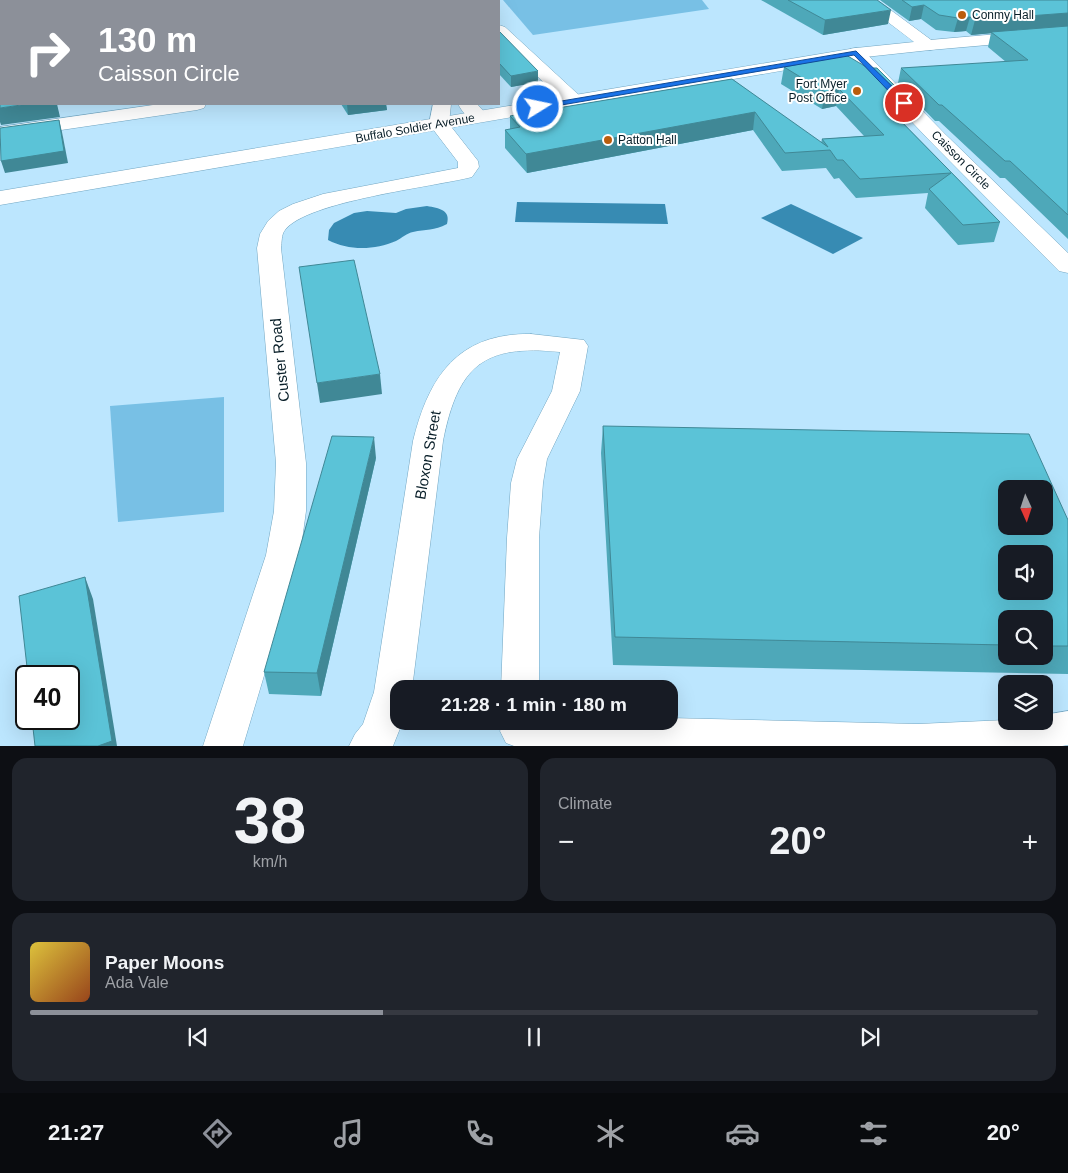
<!DOCTYPE html>
<html lang="en">
<head>
<meta charset="utf-8">
<style>
  :root { --surface:#171b24; --page:#20242c; --text:#f1f3f6; --muted:#9ea1a6; --line:#363941; --accent:#8c9099 }
  body { margin:0; font-family:Arial,sans-serif; background:var(--page); color:var(--text); height:100vh; display:flex; flex-direction:column; font-size:19px; white-space:nowrap }
  * { box-sizing:border-box; margin:0 }
  p { font-size:16px; color:var(--muted) }
  .icon { flex:none; width:28px; height:28px; fill:none; stroke:currentColor; stroke-width:2; stroke-linecap:round; stroke-linejoin:round }
  .map { position:relative; height:746px; overflow:hidden }
  .details { display:flex; flex-direction:column; gap:12px; padding:12px; background:#0d0f14; flex:1 }
  .details>* { flex:none }
  .guide { position:absolute; left:0px; top:0px; width:500px; height:105px; box-shadow:0 5px 20px #0002; background:#8c9099; color:#fff; overflow:hidden }
  .needle { width:32px; rotate:177deg }
  .controls { position:absolute; left:998px; top:480px; display:grid; gap:10px }
  .controls a { display:grid; place-items:center; width:55px; height:55px; border-radius:10px; background:var(--surface); box-shadow:0 5px 20px #0002; font-size:25px }
  .speed { position:absolute; left:15px; top:665px; display:flex; gap:10px; font-size:25px; font-weight:700; text-align:center }
  .speed>* { display:grid; place-content:center; width:65px; height:65px; border-radius:50%; background:var(--surface); box-shadow:0 5px 20px #0002; line-height:1 }
  .speed .limit { border:2px solid #111; border-radius:8px; background:#fff; color:#111 }
  .pin { position:absolute; display:grid; place-items:center; width:42px; height:42px; color:#fff; margin:-21px; border:2px solid #fff; border-radius:50%; box-shadow:0 1px 5px #0007 }
  .me { position:absolute; width:55px; margin:-28px; rotate:80deg; stroke-linejoin:round; filter:drop-shadow(0 0 4px #0008) }
  .turn { display:flex; align-items:center; gap:18px; height:105px; padding:0 15px; font-size:22px }
  .turn .icon { width:65px; height:65px; stroke-width:2.5 }
  .turn b { display:block; font-size:35px; line-height:42px }
  .big { font-size:38px; font-weight:700; line-height:1.1 }
  .details .tile { flex:1; display:flex; flex-direction:column; justify-content:center; gap:8px; min-width:0; padding:0 18px; border-radius:15px; background:var(--page) }
  .details .dial { align-items:center; gap:0 }
  .dial b { font-size:65px; line-height:1 }
  .song { display:flex; align-items:center; gap:15px }
  .cover { width:60px; height:60px; border-radius:8px; background:linear-gradient(135deg,hsl(50 70% 55%),hsl(20 70% 35%)) }
  .played { height:5px; border-radius:2px; background:linear-gradient(90deg,var(--accent) 35%,var(--line) 35%) }
  .keys { display:flex; justify-content:space-around; direction:ltr }
  .heat { display:flex; justify-content:space-between; align-items:center; font-size:28px; direction:ltr }
  .details .tiles { flex:1; display:grid; gap:12px; grid-template-columns:1fr 1fr }
  .tile:last-child { grid-column:span 2 }
  .trip { position:absolute; left:390px; top:680px; width:288px; height:50px; border-radius:15px; background:var(--surface); box-shadow:0 5px 20px #0002; font-weight:700; line-height:50px; text-align:center }
  .menu { display:flex; height:80px; justify-content:space-around; align-items:center; background:#090b0e; color:var(--muted) }
  .menu .icon { width:35px; height:35px }
  .menu .selected { color:var(--accent) }
  .menu b { font-size:22px; color:var(--text) }
  .map>svg:first-child { display:block }
  .green { fill:#78c0e5 }
  .water { fill:#378bb3 }
  .lines { fill:none; stroke-linecap:round; stroke-linejoin:round }
  .street-casing { stroke:#72a6c2; stroke-width:1 }
  .secondary-casing { stroke:#72a6c2; stroke-width:1 }
  .street { fill:#fff; fill-rule:evenodd }
  .secondary { fill:#fff; fill-rule:evenodd }
  .wall { fill:#4ea8b9; fill-rule:evenodd }
  .shaded-wall { fill:#408896 }
  .building { fill:#5bc3d7; stroke:#408896; fill-rule:evenodd }
  .route { fill:#1a73e8; stroke:#114b97 }
  .poi-dot { fill:#ba5d0d; stroke:#fff; stroke-width:2 }
  .labels { text-anchor:middle; stroke-width:4; stroke-linejoin:round; paint-order:stroke }
  .far-poi-label { font-size:12px; fill:#081e28; stroke:#fff; text-anchor:start }
  .far-street-label { font-size:12px; fill:#081e28; stroke:#fff }
  .street-label { font-size:15px; fill:#081e28; stroke:#fff }
</style>
</head>
<body>
<div class="map">
<svg width="1068" height="746" viewBox="0 0 1068 746">
  <rect width="100%" height="100%" fill="#bce6fe"/>
  <g class="green">
    <path d="M 0,0 L 351,0 L 352,1 L 1,1 L 0,100 Z"/>
    <path d="M 503,0 L 702,0 L 709,9 L 533,35 Z"/>
    <path d="M 224,397 L 224,512 L 118,522 L 110,406 Z"/>
  </g>
  <g class="water">
    <path d="M 517,202 L 665,204 L 668,224 L 515,222 Z"/>
    <path d="M 791,204 L 863,238 L 833,254 L 761,218 Z"/>
    <path d="M 427,206 C 439,208 451,210 447,224 C 434,231 426,229 413,232 C 407,233 402,238 396,241 C 375,250 349,251 328,240 L 329,230 L 334,223 L 354,213 L 367,211 L 396,213 L 406,209 Z"/>
  </g>
  <g class="lines">
    <g class="street-casing">
      <g id="street">
        <path d="M 369,0 L 385,0 L 386,1 L 370,1 Z"/>
        <path d="M 459,0 L 475,0 L 476,1 L 460,1 Z"/>
        <path d="M 499,25 L 505,27 L 581,97 L 583,101 L 581,105 L 574,107 L 567,105 L 499,39 Z"/>
        <path d="M 1068,28 L 1068,38 L 930,50 L 924,49 L 922,45 L 924,41 L 930,40 Z"/>
        <path d="M 856,48 L 862,49 L 945,134 L 1068,253 L 1068,273 L 1059,271 L 931,142 L 850,57 L 847,53 L 850,49 Z"/>
        <path d="M 160,104 L 206,104 L 204,108 L 197,110 L 0,139 L 0,127 Z"/>
        <path d="M 433,104 L 451,104 L 449,124 L 478,161 L 479,167 L 472,177 C 433,187 307,201 285,230 C 281,235 282,242 281,248 L 306,463 L 306,511 L 300,555 L 243,746 L 203,746 L 266,555 L 274,511 L 276,463 L 257,248 L 260,234 L 268,221 L 279,211 L 293,204 L 323,194 L 458,168 L 458,162 L 429,124 Z"/>
        <path d="M 458,104 L 477,104 L 489,117 L 486,121 C 472,124 464,115 458,104 Z"/>
        <path d="M 531,334 L 584,340 L 588,346 L 580,391 L 547,459 L 543,483 L 539,538 L 539,689 L 501,689 L 507,538 L 511,483 L 517,459 L 552,391 L 560,352 C 483,344 458,366 443,441 L 412,689 L 399,689 L 399,721 L 403,721 L 393,746 L 349,746 L 355,734 L 363,724 L 374,692 L 413,441 C 429,376 458,333 531,334 Z"/>
        <path d="M 1068,711 L 1068,745 L 1062,746 L 514,746 L 506,743 L 500,731 L 505,721 L 669,721 L 669,718 L 918,724 L 1006,720 L 1044,721 L 1044,715 Z"/>
      </g>
    </g>
    <g class="secondary-casing">
      <path id="secondary" d="M 859,0 L 877,0 L 938,45 L 936,49 L 930,50 L 856,58 L 0,205 L 0,191 L 856,48 L 914,42 Z"/>
    </g>
    <use href="#street" class="street"/>
    <use href="#secondary" class="secondary"/>
  </g>
  <g class="wall">
    <path d="M 761,0 L 877,0 L 888,24 L 823,35 Z"/>
    <path d="M 880,0 L 1068,0 L 1068,239 L 1005,178 L 1000,178 L 939,121 L 935,121 L 898,83 L 901,68 L 1006,62 L 988,47 L 991,33 L 971,35 L 966,31 L 954,32 L 936,30 L 921,19 L 909,21 Z"/>
    <path d="M 499,31 L 538,82 L 511,87 L 499,74 Z"/>
    <path d="M 784,67 L 914,105 L 910,123 L 903,123 L 1000,222 L 994,242 L 958,245 L 925,208 L 928,193 L 856,198 L 839,178 L 834,179 L 826,168 L 782,171 L 753,130 L 527,173 L 505,148 L 505,130 L 510,129 L 510,116 L 732,79 L 821,143 L 822,139 L 864,136 L 836,106 L 822,109 L 781,84 Z"/>
    <path d="M 341,104 L 386,104 L 387,110 L 348,115 Z"/>
    <path d="M 603,426 L 1068,520 L 1068,674 L 613,665 L 601,453 ZM 1006,619 L 1044,619 L 1044,656 L 1006,656 Z"/>
    <path d="M 376,458 L 321,696 L 269,694 L 264,672 Z"/>
  </g>
  <g class="shaded-wall">
    <path d="M 924,5 L 921,19 L 909,21 L 912,7 Z"/>
    <path d="M 891,10 L 888,24 L 823,35 L 825,20 Z"/>
    <path d="M 1068,13 L 1068,27 L 971,35 L 975,20 Z"/>
    <path d="M 970,17 L 966,31 L 954,32 L 958,18 Z"/>
    <path d="M 538,71 L 538,82 L 511,87 L 511,76 Z"/>
    <path d="M 839,89 L 836,106 L 822,109 L 825,92 Z"/>
    <path d="M 28,104 L 57,104 L 60,117 L 1,125 L 0,122 L 0,108 Z"/>
    <path d="M 347,104 L 386,104 L 387,110 L 348,115 Z"/>
    <path d="M 755,112 L 753,130 L 527,173 L 526,154 Z"/>
    <path d="M 59,120 L 62,132 L 68,163 L 5,173 L 1,161 Z"/>
    <path d="M 380,374 L 382,394 L 320,403 L 317,383 Z"/>
    <path d="M 374,437 L 376,458 L 321,696 L 317,673 Z"/>
    <path d="M 85,577 L 93,599 L 117,746 L 98,746 Z"/>
  </g>
  <g class="building">
    <path d="M 788,0 L 877,0 L 891,10 L 825,20 Z"/>
    <path d="M 902,0 L 1068,0 L 1068,13 L 975,20 L 970,17 L 958,18 L 939,15 L 924,5 L 912,7 Z"/>
    <path d="M 1068,26 L 1068,215 L 1010,161 L 1005,161 L 942,105 L 939,105 L 901,68 L 1028,60 L 991,32 Z"/>
    <path d="M 499,31 L 538,71 L 511,76 L 499,63 Z"/>
    <path d="M 846,55 L 868,68 L 877,68 L 914,105 L 887,107 L 1000,222 L 963,225 L 929,189 L 951,173 L 860,179 L 843,160 L 837,160 L 830,150 L 785,153 L 755,112 L 526,154 L 505,130 L 520,127 L 510,116 L 732,79 L 828,147 L 822,139 L 884,135 L 839,89 L 825,92 L 784,67 Z"/>
    <path d="M 0,91 L 1,91 L 1,104 L 28,104 L 0,108 Z"/>
    <path d="M 59,120 L 64,151 L 1,161 L 0,128 Z"/>
    <path d="M 354,260 L 380,374 L 317,383 L 299,267 Z"/>
    <path d="M 603,426 L 1029,434 L 1068,520 L 1068,646 L 1044,646 L 1044,619 L 1006,619 L 1006,645 L 615,637 ZM 1006,489 L 1044,489 L 1044,526 L 1006,526 ZM 1006,554 L 1044,554 L 1044,591 L 1006,591 Z"/>
    <path d="M 332,436 L 374,437 L 317,673 L 264,672 Z"/>
    <path d="M 85,577 L 112,741 L 98,746 L 35,746 L 32,719 L 69,719 L 69,676 L 28,676 L 19,596 Z"/>
  </g>
  <path class="route" d="M 856,51 L 907,101 L 907,105 L 902,105 L 854,55 L 538,109 L 534,107 L 538,105 Z"/>
  <g class="poi-dot">
    <circle cx="962" cy="15" r="5"/>
    <circle cx="857" cy="91" r="5"/>
    <circle cx="608" cy="140" r="5"/>
  </g>
  <g class="labels">
    <g class="far-poi-label">
      <text x="972" y="19">Conmy Hall</text>
      <text x="847" y="88" text-anchor="end">Fort Myer<tspan x="847" dy="14">Post Office</tspan></text>
      <text x="618" y="144">Patton Hall</text>
    </g>
    <g class="far-street-label">
      <text transform="translate(415 128) rotate(-10)" y="4">Buffalo Soldier Avenue</text>
      <text transform="translate(961 160) rotate(45)" y="4">Caisson Circle</text>
    </g>
    <g class="street-label">
      <text transform="translate(280 360) rotate(-96)" y="5">Custer Road</text>
      <text transform="translate(428 455) rotate(-80)" y="5">Bloxon Street</text>
    </g>
  </g>
</svg>
<div class="controls">
<a><svg class="needle" viewBox="-14 -14 28 28"><path d="M0-13l5 13h-10z" fill="#e53935"/><path d="M0 13l5-13h-10z" fill="#9ea1a6"/></svg></a>
<a><svg class="icon" aria-label="sound" viewBox="0 0 24 24"><path d="M4 9h4l5-4v14l-5-4H4zM17 9q2 3 0 6"/></svg></a>
<a><svg class="icon" aria-label="search" viewBox="0 0 24 24"><circle cx="10" cy="10" r="6"/><path d="M15 15l6 6"/></svg></a>
<a><svg class="icon" aria-label="layers" viewBox="0 0 24 24"><path d="M12 4l9 5-9 5-9-5zM3 14l9 5 9-5"/></svg></a>
</div>
<div class="speed"><div class="limit">40</div></div>
<div class="pin" style="left:904px;top:103px;background:#d93025"><svg class="icon" aria-label="arrive" viewBox="0 0 24 24"><path d="M6 21V4h12l-3 4 3 4H6"/></svg></div>
<svg class="me" style="left:538px;top:107px" viewBox="-20 -20 40 40"><circle r="17" fill="#1a73e8" stroke="#fff" stroke-width="3"/><path d="M0-11L8 9 0 5-8 9z" fill="#fff"/></svg>
<div class="trip">21:28 · 1 min · 180 m</div>
<div class="guide">
<div class="turn"><svg class="icon" aria-label="right" viewBox="0 0 24 24"><path d="M7 20v-9h11M14 6l5 5-5 5"/></svg><div><b>130 m</b>Caisson Circle</div></div>
</div>
</div>
<section class="details">
<div class="tiles">
<div class="tile dial"><b>38</b><p>km/h</p></div>
<div class="tile"><p>Climate</p>
<div class="heat"><a>−</a><b class="big">20°</b><a>+</a></div>
</div>
<div class="tile">
<div class="song"><i class="cover"></i><div><b>Paper Moons</b><p>Ada Vale</p></div></div>
<div class="played"></div>
<div class="keys"><svg class="icon" aria-label="previous" viewBox="0 0 24 24"><path d="M18 5L8 12l10 7zM5 5v14"/></svg><svg class="icon" aria-label="pause" viewBox="0 0 24 24"><path d="M8 5v14M16 5v14"/></svg><svg class="icon" aria-label="next" viewBox="0 0 24 24"><path d="M6 5l10 7-10 7zM19 5v14"/></svg></div>
</div>
</div>
</section>
<nav class="menu">
<b>21:27</b>
<svg class="icon selected" aria-label="directions" viewBox="0 0 24 24"><path d="M12 3l9 9-9 9-9-9zM9 14v-3h6M13 9l2 2-2 2"/></svg>
<svg class="icon" aria-label="music" viewBox="0 0 24 24"><path d="M9 18V5l10-2v13"/><circle cx="6" cy="18" r="3"/><circle cx="16" cy="16" r="3"/></svg>
<svg class="icon" aria-label="phone" viewBox="0 0 24 24"><path d="M5 4h4l2 5-3 2q2 4 5 5l2-3 5 2v4C11 20 4 13 5 4z"/></svg>
<svg class="icon" aria-label="climate" viewBox="0 0 24 24"><path d="M12 3v18M4 7l16 10M4 17L20 7"/></svg>
<svg class="icon" aria-label="car" viewBox="0 0 24 24"><path d="M5 17H2v-5l4-1 3-4h7l3 4 3 1v5h-3M9 17h6M6 11h13"/><circle cx="7" cy="17" r="2"/><circle cx="17" cy="17" r="2"/></svg>
<svg class="icon" aria-label="filters" viewBox="0 0 24 24"><path d="M4 7h16M4 17h16"/><circle cx="9" cy="7" r="2"/><circle cx="15" cy="17" r="2"/></svg>
<b>20°</b>
</nav>
</body>
</html>
